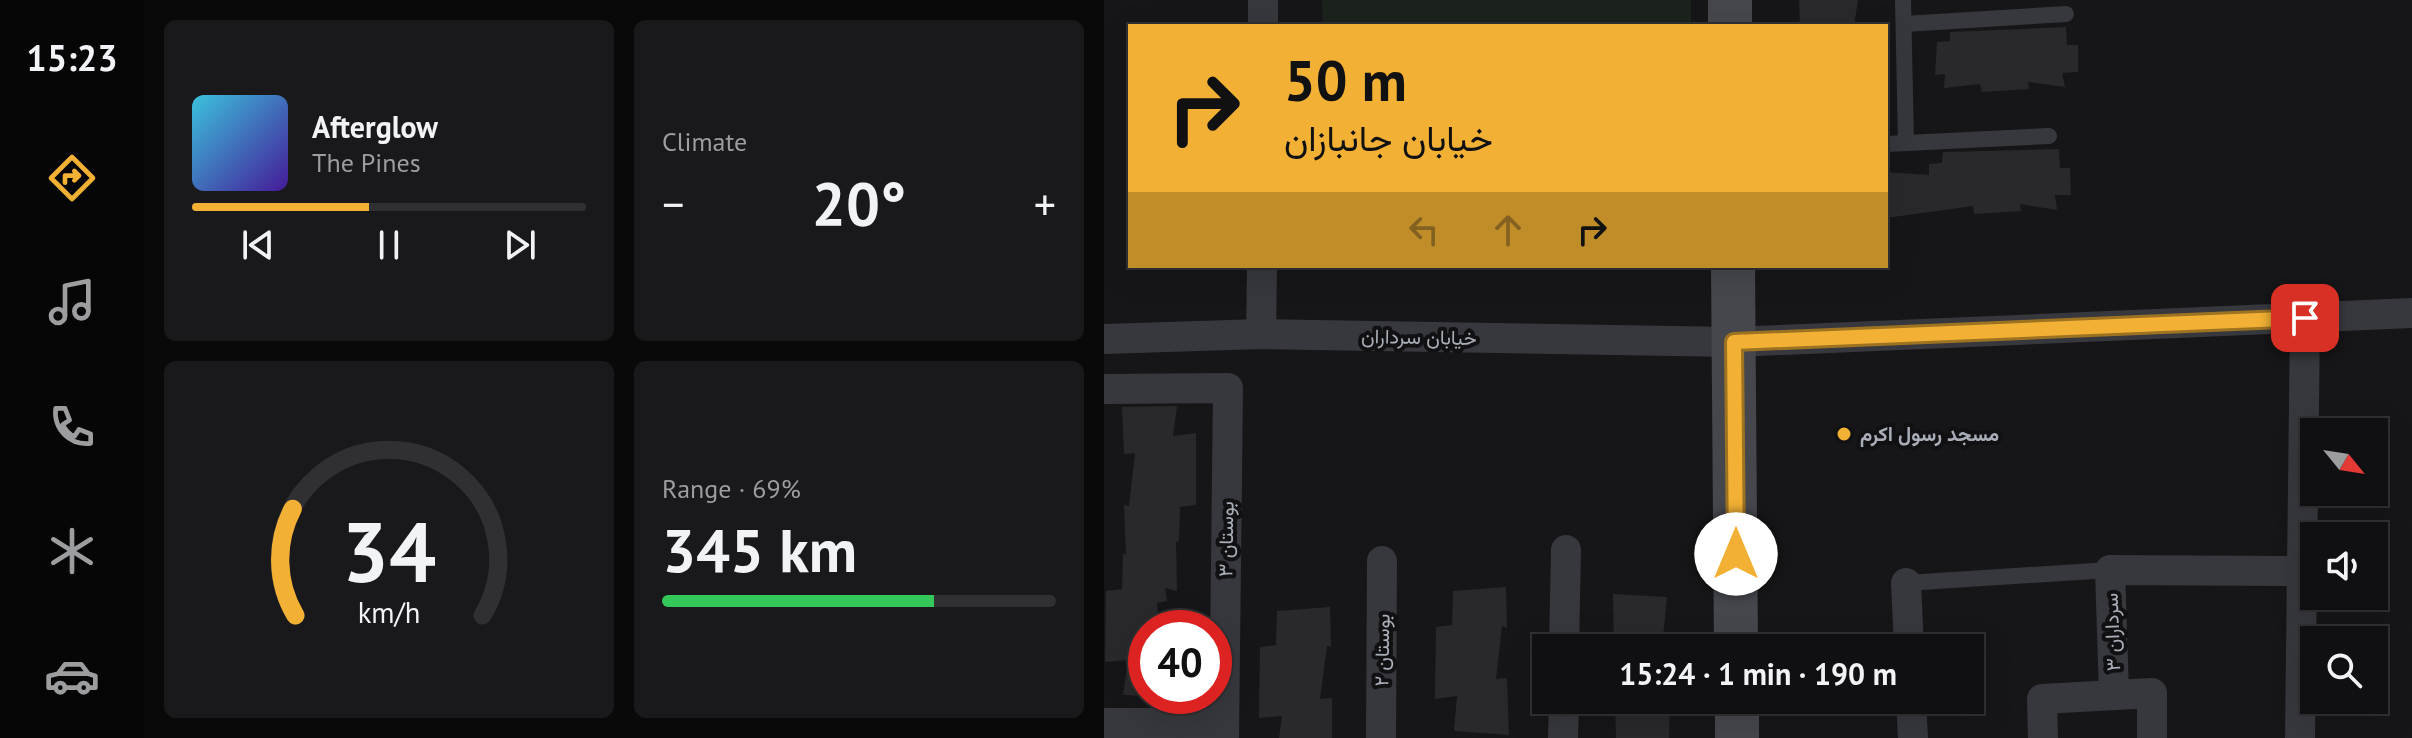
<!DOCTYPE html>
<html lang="en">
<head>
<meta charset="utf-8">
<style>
  :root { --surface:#101012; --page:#19191b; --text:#f1f3f6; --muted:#9c9d9f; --line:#303032; --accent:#f2b134 }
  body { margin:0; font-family:"PT Sans",Vazirmatn,sans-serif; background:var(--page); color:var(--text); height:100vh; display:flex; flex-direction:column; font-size:30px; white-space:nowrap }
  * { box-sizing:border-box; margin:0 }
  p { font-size:26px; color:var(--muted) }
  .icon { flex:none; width:44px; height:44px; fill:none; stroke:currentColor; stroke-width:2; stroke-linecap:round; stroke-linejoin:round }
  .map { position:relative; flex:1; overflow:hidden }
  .panel { display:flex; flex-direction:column; gap:20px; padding:20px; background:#09090a; width:960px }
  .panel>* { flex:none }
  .hud { position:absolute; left:24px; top:24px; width:760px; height:244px; border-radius:0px; box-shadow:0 8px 32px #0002,0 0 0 2px var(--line); background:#f2b134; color:#111; overflow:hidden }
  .needle { width:52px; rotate:120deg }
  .tools { position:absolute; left:1196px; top:418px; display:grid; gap:16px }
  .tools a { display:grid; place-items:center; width:88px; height:88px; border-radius:0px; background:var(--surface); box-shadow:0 8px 32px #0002,0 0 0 2px var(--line); font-size:40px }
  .speed { position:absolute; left:24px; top:610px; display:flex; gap:16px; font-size:40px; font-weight:700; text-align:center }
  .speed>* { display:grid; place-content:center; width:104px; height:104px; border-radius:50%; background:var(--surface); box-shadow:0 8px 32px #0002,0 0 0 2px var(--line); line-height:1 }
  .speed .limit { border:12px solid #d22; background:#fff; color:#111 }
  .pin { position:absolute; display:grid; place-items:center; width:68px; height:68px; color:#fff; margin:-34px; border-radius:16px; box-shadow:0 4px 12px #0006 }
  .me { position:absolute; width:88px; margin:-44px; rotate:0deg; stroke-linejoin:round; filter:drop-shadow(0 0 6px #0008) }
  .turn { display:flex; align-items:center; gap:28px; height:168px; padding:0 24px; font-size:36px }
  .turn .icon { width:104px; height:104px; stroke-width:2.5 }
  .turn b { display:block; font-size:56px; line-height:68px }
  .lanes { display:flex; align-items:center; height:76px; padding:0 24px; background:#0003; justify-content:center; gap:40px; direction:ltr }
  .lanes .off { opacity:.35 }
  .big { font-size:60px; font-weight:700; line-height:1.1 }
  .panel .widget { flex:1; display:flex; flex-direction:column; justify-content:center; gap:12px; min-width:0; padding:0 28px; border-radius:12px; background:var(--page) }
  .panel .dial { align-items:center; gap:0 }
  .dial svg { height:208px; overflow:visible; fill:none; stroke:var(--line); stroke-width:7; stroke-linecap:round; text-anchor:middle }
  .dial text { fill:var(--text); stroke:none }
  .song { display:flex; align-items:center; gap:24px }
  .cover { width:96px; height:96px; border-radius:12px; background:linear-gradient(135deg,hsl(190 70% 55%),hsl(260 70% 35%)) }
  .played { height:8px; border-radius:4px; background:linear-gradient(90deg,var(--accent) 45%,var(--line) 45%) }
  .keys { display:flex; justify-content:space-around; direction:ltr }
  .heat { display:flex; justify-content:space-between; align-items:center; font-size:44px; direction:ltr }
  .charge { height:12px; border-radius:6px; background:linear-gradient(90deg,#34c759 69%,var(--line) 0) }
  .panel .tiles { flex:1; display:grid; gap:20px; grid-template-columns:repeat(2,1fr) }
  .trip { position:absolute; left:428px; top:634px; width:452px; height:80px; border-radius:0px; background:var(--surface); box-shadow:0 8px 32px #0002,0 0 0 2px var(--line); font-weight:700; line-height:80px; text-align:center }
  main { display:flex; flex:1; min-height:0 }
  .dock { display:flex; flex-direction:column; width:144px; justify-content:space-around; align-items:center; background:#060607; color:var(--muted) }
  .dock .icon { width:56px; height:56px }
  .dock .on { color:var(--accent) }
  .dock b { font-size:36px; color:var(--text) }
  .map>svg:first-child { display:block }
  .green { fill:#1c231d }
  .building { fill:#29292c }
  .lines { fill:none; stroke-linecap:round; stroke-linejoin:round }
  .lane { stroke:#37383d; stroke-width:16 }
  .street { stroke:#37383d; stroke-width:30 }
  .secondary { stroke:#45474d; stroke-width:44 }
  .route-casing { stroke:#9d7322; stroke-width:20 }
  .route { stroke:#f2b134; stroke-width:14 }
  .poi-dot { fill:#f2b134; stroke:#111113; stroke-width:3 }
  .labels { text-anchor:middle; stroke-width:8; stroke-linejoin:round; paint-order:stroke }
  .street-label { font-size:20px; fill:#a8adb8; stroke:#111113 }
  .poi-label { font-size:20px; font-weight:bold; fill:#a8adb8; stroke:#111113; text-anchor:start }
</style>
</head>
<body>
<main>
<nav class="dock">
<b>15:23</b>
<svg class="icon on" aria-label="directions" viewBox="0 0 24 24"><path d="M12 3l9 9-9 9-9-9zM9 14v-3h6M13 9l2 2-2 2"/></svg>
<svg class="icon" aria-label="music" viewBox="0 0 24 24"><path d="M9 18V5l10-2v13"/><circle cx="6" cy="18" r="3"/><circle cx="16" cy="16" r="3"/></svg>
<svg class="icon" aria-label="phone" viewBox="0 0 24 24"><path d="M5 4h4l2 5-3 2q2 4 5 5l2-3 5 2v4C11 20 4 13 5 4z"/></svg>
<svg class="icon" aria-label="climate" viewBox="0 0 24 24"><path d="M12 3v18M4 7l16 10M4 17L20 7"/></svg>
<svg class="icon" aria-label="car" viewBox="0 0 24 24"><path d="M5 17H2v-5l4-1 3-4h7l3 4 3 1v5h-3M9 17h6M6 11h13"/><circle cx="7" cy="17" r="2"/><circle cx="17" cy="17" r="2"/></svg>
</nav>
<section class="panel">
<div class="tiles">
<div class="widget">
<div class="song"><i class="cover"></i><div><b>Afterglow</b><p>The Pines</p></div></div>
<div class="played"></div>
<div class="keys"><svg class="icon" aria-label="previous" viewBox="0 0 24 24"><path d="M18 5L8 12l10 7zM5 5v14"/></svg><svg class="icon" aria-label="pause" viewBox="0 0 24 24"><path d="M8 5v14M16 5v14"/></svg><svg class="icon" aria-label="next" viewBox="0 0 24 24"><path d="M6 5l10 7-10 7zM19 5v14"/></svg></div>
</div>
<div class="widget"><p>Climate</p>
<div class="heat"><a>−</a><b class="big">20°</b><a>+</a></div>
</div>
<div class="widget dial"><svg viewBox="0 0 100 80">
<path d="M14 69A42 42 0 1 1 86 69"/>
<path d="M14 69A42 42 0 0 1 13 28" stroke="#f2b134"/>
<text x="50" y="56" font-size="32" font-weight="700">34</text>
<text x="50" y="72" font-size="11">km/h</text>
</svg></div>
<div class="widget"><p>Range · 69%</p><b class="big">345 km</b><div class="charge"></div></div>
</div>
</section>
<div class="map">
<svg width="1308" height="738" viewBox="0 0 1308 738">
  <rect width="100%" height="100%" fill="#161618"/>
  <path class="green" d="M 218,0 L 587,0 L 587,26 L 219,26 Z"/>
  <g class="building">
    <path d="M 695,0 L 754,0 L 750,26 L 696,26 Z"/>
    <path d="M 962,27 L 963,45 L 974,45 L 974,72 L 958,73 L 961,87 L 924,82 L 925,89 L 878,92 L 876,84 L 840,88 L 841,74 L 831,75 L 833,42 L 846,41 L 846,32 Z"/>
    <path d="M 955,149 L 956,168 L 966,168 L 967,195 L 951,195 L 953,210 L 916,204 L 917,211 L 870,214 L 869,206 L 782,218 L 782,172 L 825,175 L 825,164 L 838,163 L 839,152 Z"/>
    <path d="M 73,406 L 69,436 L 92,433 L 92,505 L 76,507 L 75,541 L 72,542 L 73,591 L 61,588 L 63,601 L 53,603 L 55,628 L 42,628 L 42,696 L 19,695 L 24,660 L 1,662 L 2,591 L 18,589 L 19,554 L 22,554 L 20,505 L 25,506 L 31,453 L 20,454 L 18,407 Z"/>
    <path d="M 402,587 L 403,628 L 398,626 L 392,679 L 403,678 L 405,735 L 350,731 L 353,696 L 331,699 L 332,627 L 348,625 L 349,591 Z"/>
    <path d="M 509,594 L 563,597 L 558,648 L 510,648 Z"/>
    <path d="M 226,607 L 227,647 L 223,646 L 216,699 L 228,698 L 228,738 L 175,738 L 178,716 L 155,718 L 156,647 L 172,645 L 173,611 Z"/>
    <path d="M 511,700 L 566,700 L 565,738 L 512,738 Z"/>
  </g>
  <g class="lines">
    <g class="lane">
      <path d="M 799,0 L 802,143"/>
      <path d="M 800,24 L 962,14"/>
      <path d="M 782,144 L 945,136"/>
      <path d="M 802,583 L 1006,570"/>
    </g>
    <g class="street">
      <path d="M 159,26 L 159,0"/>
      <path d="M 157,334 L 158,266"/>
      <path d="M 0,339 L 157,334 L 630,342 L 1308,313"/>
      <path d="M 0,389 L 124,388 L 120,738"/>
      <path d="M 802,583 L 805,648"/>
      <path d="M 460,648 L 462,550"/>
      <path d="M 1010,694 L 1006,570 L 1198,571"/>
      <path d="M 807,700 L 809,738"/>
      <path d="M 0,723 L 120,723"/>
      <path d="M 277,738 L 278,561"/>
      <path d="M 459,738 L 460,700"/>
      <path d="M 939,738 L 938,699 L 1048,693 L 1048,738"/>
      <path d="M 1196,738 L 1201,318"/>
    </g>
    <g class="secondary">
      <path d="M 626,0 L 626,26"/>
      <path d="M 629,266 L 632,648"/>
      <path d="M 633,700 L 633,738"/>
    </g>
  </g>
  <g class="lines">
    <g class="route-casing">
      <path id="route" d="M 632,554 L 630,342 L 1201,318"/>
    </g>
    <use href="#route" class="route"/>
  </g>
  <circle class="poi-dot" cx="740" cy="434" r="8"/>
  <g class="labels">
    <g class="street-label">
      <text transform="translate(315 337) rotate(1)" y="7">خیابان سرداران</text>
      <text transform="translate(122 539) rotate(-89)" y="7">بوستان ۳</text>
      <text transform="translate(1008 632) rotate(-92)" y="7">سرداران ۳</text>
      <text transform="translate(278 650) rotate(-89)" y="7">بوستان ۲</text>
    </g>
    <g class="poi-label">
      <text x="756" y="441">مسجد رسول اکرم</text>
    </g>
  </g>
</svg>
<div class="tools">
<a><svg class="needle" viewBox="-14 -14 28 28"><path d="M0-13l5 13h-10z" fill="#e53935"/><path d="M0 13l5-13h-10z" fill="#9c9d9f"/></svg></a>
<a><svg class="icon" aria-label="sound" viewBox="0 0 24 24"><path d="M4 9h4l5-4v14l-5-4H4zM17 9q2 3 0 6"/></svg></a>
<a><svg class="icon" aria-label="search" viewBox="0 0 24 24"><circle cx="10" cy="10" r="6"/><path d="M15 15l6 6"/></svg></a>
</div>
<div class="speed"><div class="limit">40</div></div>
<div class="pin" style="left:1201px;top:318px;background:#d93025"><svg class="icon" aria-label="arrive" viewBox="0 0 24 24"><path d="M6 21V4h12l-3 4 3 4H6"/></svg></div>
<svg class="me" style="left:632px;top:554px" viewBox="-20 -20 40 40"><circle r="19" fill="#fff"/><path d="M0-13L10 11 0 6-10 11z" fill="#f2b134"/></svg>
<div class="trip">15:24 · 1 min · 190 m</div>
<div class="hud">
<div class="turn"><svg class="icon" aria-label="right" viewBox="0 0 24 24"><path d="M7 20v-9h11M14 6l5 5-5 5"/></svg><div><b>50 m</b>خیابان جانبازان</div></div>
<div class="lanes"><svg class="icon off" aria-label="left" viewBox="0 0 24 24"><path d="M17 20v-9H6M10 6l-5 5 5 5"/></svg><svg class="icon off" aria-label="ahead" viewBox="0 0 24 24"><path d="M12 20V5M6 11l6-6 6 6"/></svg><svg class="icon" aria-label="right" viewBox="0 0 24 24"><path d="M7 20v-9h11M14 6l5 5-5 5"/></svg></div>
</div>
</div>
</main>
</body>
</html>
